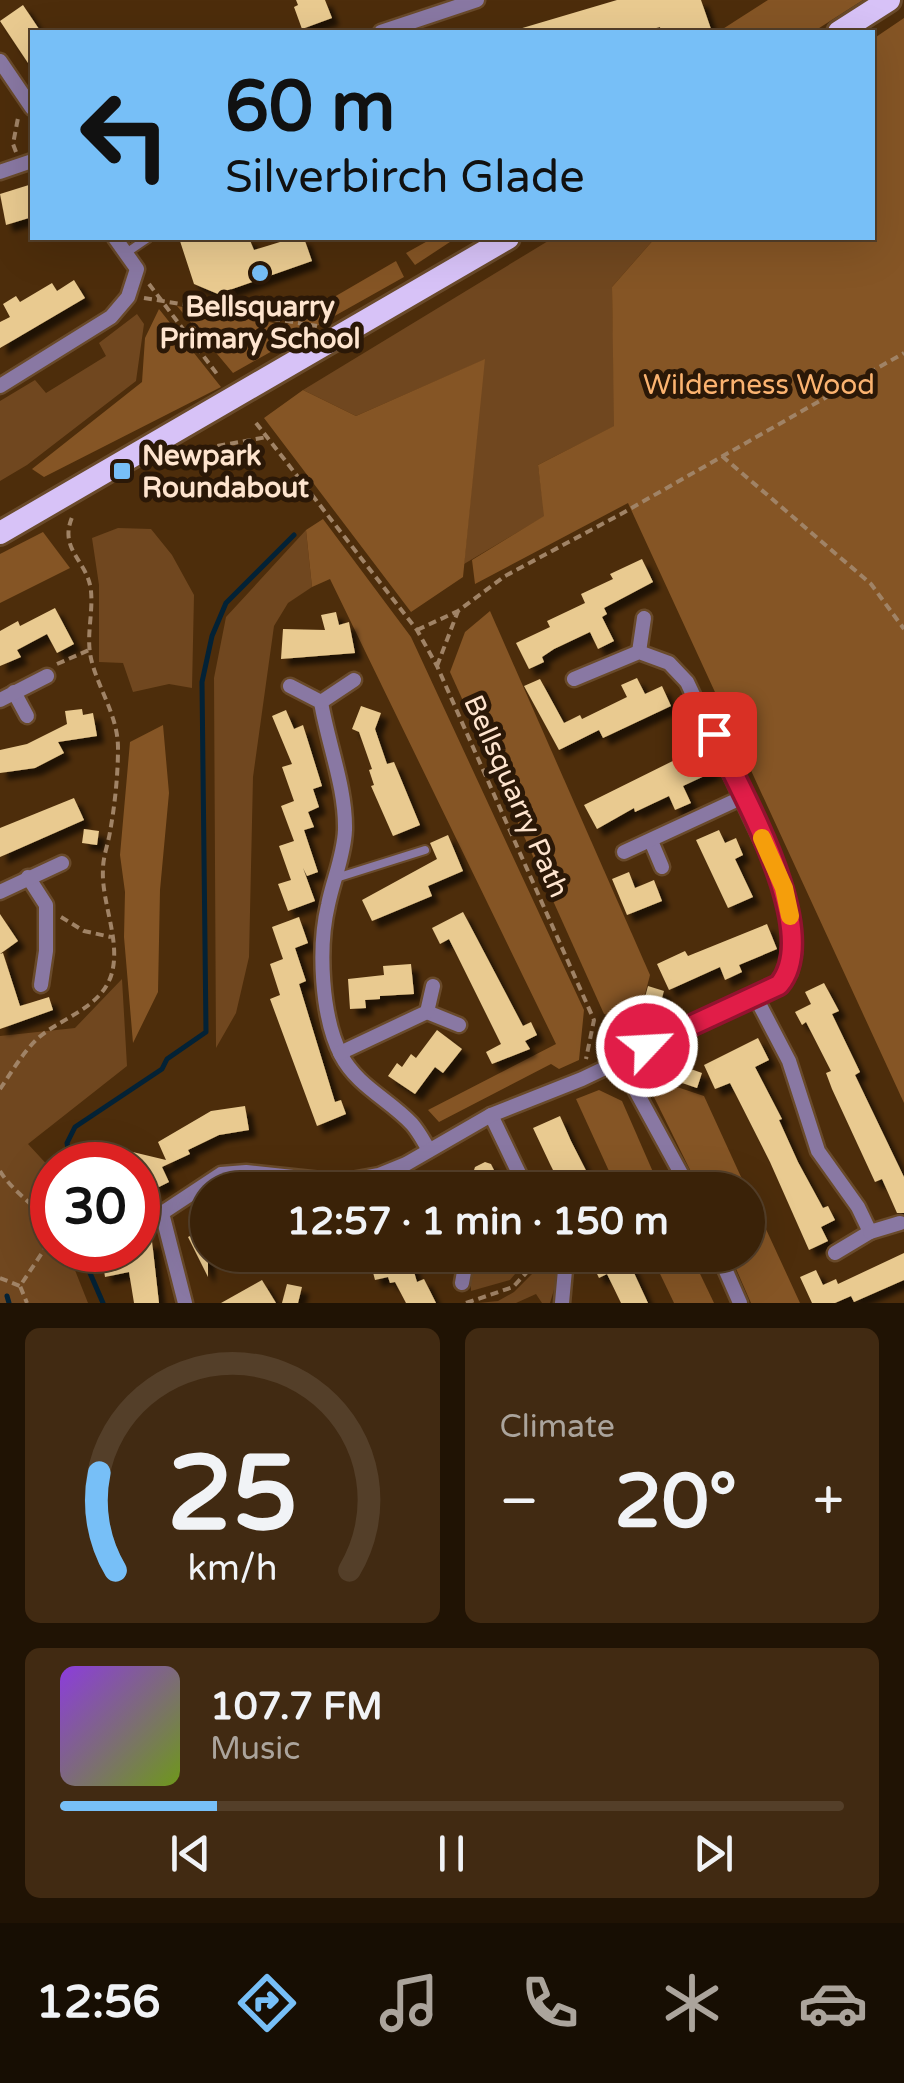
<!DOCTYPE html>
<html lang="en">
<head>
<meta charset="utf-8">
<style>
  :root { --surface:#3a2208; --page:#412a12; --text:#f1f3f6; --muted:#aba49c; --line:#543f29; --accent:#77bff7 }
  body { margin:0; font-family:"Varela Round",sans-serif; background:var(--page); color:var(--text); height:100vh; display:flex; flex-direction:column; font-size:38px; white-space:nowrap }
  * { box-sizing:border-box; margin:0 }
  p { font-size:32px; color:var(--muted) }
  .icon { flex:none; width:55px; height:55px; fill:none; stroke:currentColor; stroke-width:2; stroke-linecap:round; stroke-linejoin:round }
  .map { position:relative; height:1303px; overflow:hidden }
  .side { display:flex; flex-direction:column; gap:25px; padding:25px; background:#201304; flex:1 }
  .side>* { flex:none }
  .guide { position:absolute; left:30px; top:30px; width:845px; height:210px; border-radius:0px; box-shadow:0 10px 40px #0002,0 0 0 2px var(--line); background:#77bff7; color:#111; overflow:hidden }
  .speed { position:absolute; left:30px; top:1142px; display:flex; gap:20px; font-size:50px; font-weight:700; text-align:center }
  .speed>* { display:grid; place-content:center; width:130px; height:130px; border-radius:50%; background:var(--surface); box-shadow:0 10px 40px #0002,0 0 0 2px var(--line); line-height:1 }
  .speed .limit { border:15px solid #d22; background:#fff; color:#111 }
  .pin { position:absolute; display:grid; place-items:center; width:85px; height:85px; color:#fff; margin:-42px; border-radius:20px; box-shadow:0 5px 15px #0006 }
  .me { position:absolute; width:110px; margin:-55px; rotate:65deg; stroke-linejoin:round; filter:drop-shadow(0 0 8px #0008) }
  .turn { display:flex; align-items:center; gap:35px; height:210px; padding:0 30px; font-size:45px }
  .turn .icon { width:130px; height:130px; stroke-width:2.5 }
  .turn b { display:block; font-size:70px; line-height:85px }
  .big { font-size:75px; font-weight:700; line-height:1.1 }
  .side .widget { flex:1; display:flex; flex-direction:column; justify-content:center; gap:15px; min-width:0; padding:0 35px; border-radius:15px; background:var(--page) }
  .side .dial { align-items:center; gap:0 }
  .dial svg { height:260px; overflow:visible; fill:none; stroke:var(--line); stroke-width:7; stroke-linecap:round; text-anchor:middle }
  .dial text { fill:var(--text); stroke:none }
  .song { display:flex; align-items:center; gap:30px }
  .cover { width:120px; height:120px; border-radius:15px; background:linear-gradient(135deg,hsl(270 70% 55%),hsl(80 70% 35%)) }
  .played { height:10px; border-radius:5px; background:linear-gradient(90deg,var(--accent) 20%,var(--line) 20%) }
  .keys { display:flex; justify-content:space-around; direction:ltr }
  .heat { display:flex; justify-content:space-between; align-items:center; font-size:55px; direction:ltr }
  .side .tiles { flex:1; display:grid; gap:25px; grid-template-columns:1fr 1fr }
  .widget:last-child { grid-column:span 2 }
  .trip { position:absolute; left:190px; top:1172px; width:575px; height:100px; border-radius:50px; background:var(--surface); box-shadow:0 10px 40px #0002,0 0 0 2px var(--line); font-weight:700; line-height:100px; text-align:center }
  .dock { display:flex; height:160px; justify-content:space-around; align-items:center; background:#170e03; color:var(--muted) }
  .dock .icon { width:70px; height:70px }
  .dock .on { color:var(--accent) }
  .dock b { font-size:45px; color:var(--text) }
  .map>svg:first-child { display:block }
  .green { fill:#70471f }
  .forest { fill:#855525 }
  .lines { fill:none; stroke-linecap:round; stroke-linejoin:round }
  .stream { stroke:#032236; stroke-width:5 }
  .building { fill:#e9ca90; filter:url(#shadow) }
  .service-casing { stroke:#694a2a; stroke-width:12 }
  .minor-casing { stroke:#694a2a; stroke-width:19 }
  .primary-casing { stroke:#694a2a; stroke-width:28 }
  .path { stroke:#a08366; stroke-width:4; stroke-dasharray:8 5; stroke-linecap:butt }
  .service { stroke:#8978a3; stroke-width:8 }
  .minor { stroke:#8978a3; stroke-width:14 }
  .primary { stroke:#d7c2f7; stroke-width:22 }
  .route-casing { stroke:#92132f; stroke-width:25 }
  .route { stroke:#e11d48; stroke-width:18 }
  .slow { stroke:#f59e0b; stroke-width:18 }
  .poi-dot { fill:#77bff7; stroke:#2b1807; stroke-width:4 }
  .labels { text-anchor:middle; stroke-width:10; stroke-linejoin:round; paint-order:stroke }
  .poi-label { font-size:28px; font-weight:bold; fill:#fee4ce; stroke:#2b1807 }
  .park-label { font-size:28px; fill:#fbb370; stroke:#2b1807 }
  .street-label { font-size:28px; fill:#fee4ce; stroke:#2b1807 }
</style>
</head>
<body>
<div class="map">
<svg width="904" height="1303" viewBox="0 0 904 1303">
  <defs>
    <filter id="shadow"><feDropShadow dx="7" dy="7" stdDeviation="2.5" flood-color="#0009"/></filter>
  </defs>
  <rect width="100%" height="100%" fill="#4d2d0b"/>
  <g class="green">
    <path d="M 553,238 L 655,238 L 612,287 L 615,426 L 538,465 L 545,516 L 464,564 L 484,360 L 356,416 L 303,390 Z"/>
    <path d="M 137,314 L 144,324 L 136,381 L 27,465 L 0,481 L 0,401 L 35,380 L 46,393 L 106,356 L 99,343 Z"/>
    <path d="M 118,528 L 151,529 L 172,555 L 194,595 L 192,688 L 169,684 L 133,692 L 123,663 L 99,662 L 99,585 L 92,538 Z"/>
    <path d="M 306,530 L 312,587 L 288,603 L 274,626 L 253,777 L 249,957 L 236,1013 L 216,1048 L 214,678 L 226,617 Z"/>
    <path d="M 122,979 L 127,1066 L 28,1144 L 52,1170 L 52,1250 L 67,1250 L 88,1303 L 0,1303 L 0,1036 L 75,1028 Z"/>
    <path d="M 476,1255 L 489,1267 L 505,1255 L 538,1255 L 526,1261 L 510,1280 L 471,1291 L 471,1272 Z"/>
    <path d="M 555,1263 L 556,1283 L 550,1303 L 542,1303 L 536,1294 L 516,1303 L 478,1303 L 498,1301 L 514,1292 L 532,1274 Z"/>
  </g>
  <g class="forest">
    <path d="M 768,0 L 863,0 L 813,32 L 718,32 Z"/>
    <path d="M 904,18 L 904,1103 L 628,503 L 475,584 L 472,560 L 544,516 L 538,465 L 614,426 L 612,287 L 655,238 L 872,238 L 873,39 Z"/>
    <path d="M 433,238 L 456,238 L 415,265 L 406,253 Z"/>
    <path d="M 396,261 L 404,277 L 233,373 L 177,306 L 286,325 Z"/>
    <path d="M 159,309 L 221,387 L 44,477 L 32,469 L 142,382 L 145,338 Z"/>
    <path d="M 485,359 L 463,577 L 411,612 L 264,418 L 303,390 L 356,416 Z"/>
    <path d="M 323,519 L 411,637 L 584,1010 L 579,1060 L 559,1069 L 551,1064 L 439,1122 L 428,1110 L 556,1044 L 330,579 L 312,587 L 306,530 Z"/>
    <path d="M 43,532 L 70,568 L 0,603 L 0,554 Z"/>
    <path d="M 490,611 L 650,975 L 638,1022 L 604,1014 L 450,672 L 465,632 Z"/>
    <path d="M 163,725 L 169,793 L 160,890 L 158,992 L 133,1043 L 124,937 L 125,892 L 120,855 L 130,742 Z"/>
    <path d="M 665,1083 L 704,1096 L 747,1190 L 700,1190 L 651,1091 Z"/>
    <path d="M 599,1090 L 622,1101 L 653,1172 L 642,1190 L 614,1182 L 576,1099 Z"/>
    <path d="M 748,1190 L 800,1303 L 751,1303 L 730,1255 L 748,1255 Z"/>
    <path d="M 651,1255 L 691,1255 L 714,1303 L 674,1303 Z"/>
  </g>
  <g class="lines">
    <g class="stream">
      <path d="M 71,1165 L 67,1143 L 75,1127 L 162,1069 L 167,1059 L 206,1032 L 202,682 L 212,636 L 226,603 L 294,535"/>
      <path d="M 80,1250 L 103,1303"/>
      <path d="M 7,1296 L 9,1303"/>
    </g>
  </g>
  <g class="building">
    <path d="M 296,0 L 325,0 L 332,18 L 302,29 L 294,7 L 298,5 Z"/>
    <path d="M 617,0 L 701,0 L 712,32 L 661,32 L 660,27 L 641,32 L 519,32 L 519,29 Z"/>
    <path d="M 23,5 L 41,32 L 32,32 L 32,69 L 0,21 Z"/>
    <path d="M 32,184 L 32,217 L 6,225 L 0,194 Z"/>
    <path d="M 179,238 L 249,238 L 254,250 L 293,238 L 304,238 L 312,261 L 218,294 L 194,284 Z"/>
    <path d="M 74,280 L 85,298 L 0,348 L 0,322 L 10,317 L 3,304 L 16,296 L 20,302 L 52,283 L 57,291 Z"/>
    <path d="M 642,559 L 653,582 L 604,608 L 607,614 L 602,617 L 614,641 L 598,649 L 590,632 L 554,649 L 542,657 L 544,662 L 529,669 L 516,643 L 550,627 L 547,621 L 585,603 L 581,594 L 613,579 L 610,574 Z"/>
    <path d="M 55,608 L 74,644 L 57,653 L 47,634 L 17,650 L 21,657 L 0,666 L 0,631 L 18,621 L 20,626 Z"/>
    <path d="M 336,612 L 339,625 L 349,622 L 355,653 L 281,659 L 283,629 L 325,630 L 321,615 Z"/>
    <path d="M 637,678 L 645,694 L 662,686 L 671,706 L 603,738 L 599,730 L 559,750 L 524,686 L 540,679 L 564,723 L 580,715 L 582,719 L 627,697 L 621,685 Z"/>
    <path d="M 361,706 L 381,713 L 375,729 L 387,764 L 394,762 L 420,825 L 393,836 L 371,786 L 374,785 L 369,770 L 372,769 L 359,732 L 352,729 Z"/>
    <path d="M 82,709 L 83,715 L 93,713 L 97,736 L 58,742 L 64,753 L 35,768 L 0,773 L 0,750 L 27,744 L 67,724 L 65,711 Z"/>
    <path d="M 286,710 L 294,729 L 303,725 L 322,786 L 313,789 L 319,807 L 308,812 L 314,827 L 304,830 L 318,872 L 307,876 L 303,868 L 315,901 L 288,911 L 278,884 L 291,880 L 279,846 L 294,841 L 281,806 L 294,801 L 282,767 L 292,764 L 272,716 Z"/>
    <path d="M 701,747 L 713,772 L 683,786 L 691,803 L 675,810 L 669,796 L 635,812 L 634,808 L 597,829 L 584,805 Z"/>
    <path d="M 74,798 L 84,820 L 0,857 L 0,828 Z"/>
    <path d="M 84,829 L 99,831 L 97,845 L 82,843 Z"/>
    <path d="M 719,830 L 725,843 L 736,838 L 743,855 L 735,859 L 753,897 L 728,908 L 696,840 Z"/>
    <path d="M 448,835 L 463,871 L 428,886 L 432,896 L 372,921 L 362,900 L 437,859 L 430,843 Z"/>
    <path d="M 629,872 L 635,888 L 654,880 L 662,901 L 627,915 L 612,879 Z"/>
    <path d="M 463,912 L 523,1026 L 531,1022 L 537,1035 L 525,1041 L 530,1049 L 492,1064 L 486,1052 L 501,1044 L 449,939 L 440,944 L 432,928 Z"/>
    <path d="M 0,914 L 18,941 L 0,954 L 3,953 L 20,1006 L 49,997 L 53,1010 L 0,1029 Z"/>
    <path d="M 299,917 L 308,943 L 295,948 L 306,981 L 299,984 L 335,1102 L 341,1100 L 346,1114 L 317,1126 L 270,999 L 280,995 L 270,964 L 283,959 L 272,927 Z"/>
    <path d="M 767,924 L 777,949 L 739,965 L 742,972 L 725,980 L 720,967 L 669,990 L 657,964 L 685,951 L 688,956 Z"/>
    <path d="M 411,964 L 414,994 L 380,996 L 380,999 L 365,1000 L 366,1008 L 350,1009 L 348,979 L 384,975 L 383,966 Z"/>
    <path d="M 824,983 L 839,1011 L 832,1014 L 860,1072 L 855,1075 L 904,1177 L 904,1213 L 897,1213 L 882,1179 L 875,1182 L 832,1089 L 826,1073 L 831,1071 L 806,1022 L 802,1025 L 795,1012 L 811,1004 L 805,992 Z"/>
    <path d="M 648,986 L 664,991 L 660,1005 L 644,1001 Z"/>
    <path d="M 437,1030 L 462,1049 L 443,1073 L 435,1067 L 415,1094 L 388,1076 L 397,1063 L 402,1067 L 411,1054 L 416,1058 Z"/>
    <path d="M 758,1038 L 769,1060 L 755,1067 L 782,1119 L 779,1120 L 798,1162 L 823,1208 L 828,1206 L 835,1220 L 821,1227 L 828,1241 L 809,1250 L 770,1162 L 730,1083 L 715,1089 L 704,1065 Z"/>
    <path d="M 688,1068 L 702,1073 L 697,1088 L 682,1083 Z"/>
    <path d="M 245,1106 L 249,1130 L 219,1135 L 188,1150 L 190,1154 L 162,1167 L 169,1182 L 155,1189 L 143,1165 L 111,1165 L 116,1148 L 166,1160 L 158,1142 L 211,1111 Z"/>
    <path d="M 560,1116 L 571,1141 L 596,1190 L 563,1190 L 550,1164 L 533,1128 Z"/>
    <path d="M 485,1162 L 491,1164 L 504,1190 L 468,1190 L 475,1167 Z"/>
    <path d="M 208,1227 L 208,1277 L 188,1237 Z"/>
    <path d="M 152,1241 L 159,1303 L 134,1303 L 129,1272 L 105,1277 L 101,1251 L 138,1250 L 138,1243 Z"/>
    <path d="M 904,1253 L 904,1280 L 854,1302 L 851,1296 L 835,1303 L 812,1303 L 800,1277 L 816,1270 L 823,1285 L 836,1279 L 838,1284 Z"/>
    <path d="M 398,1255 L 409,1255 L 417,1282 L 424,1279 L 436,1303 L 406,1303 L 395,1282 L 390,1283 L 388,1277 L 375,1280 L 370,1261 Z"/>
    <path d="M 588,1255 L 615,1255 L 621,1266 L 629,1262 L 648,1303 L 621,1303 L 607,1274 L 599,1278 Z"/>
    <path d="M 262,1280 L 276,1303 L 221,1303 Z"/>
    <path d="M 287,1284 L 302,1287 L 298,1303 L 282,1303 Z"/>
  </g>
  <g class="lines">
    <g class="service-casing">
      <g id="service">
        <path d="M 126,253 L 148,238"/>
        <path d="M 336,878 L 425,850"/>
      </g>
    </g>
    <g class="minor-casing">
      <g id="minor">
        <path d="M 381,32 L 477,0"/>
        <path d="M 0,61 L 32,108"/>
        <path d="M 0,172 L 32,161"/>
        <path d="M 0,386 L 111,317 L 128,297 L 137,269 L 115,238"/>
        <path d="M 639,652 L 644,618"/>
        <path d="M 290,686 L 321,702 C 328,744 346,788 345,830 C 344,856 333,880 328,905 C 318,947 321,1016 341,1055 C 357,1086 390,1100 412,1124 C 419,1132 424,1142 429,1150"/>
        <path d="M 14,692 L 27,716"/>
        <path d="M 0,700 L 47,676"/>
        <path d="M 321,702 L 354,680"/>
        <path d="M 651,841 L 662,867"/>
        <path d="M 624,852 L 743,797"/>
        <path d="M 28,877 L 46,905 L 46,951 L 41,985"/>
        <path d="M 0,892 L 62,863"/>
        <path d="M 755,996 L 789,1061 L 818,1151 L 858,1207 L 870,1232 L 835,1253"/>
        <path d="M 427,1012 L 459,1025"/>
        <path d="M 340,1053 L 427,1012 L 433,986"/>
        <path d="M 619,1060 L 690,1190"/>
        <path d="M 491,1115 L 527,1190"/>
        <path d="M 138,1212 L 162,1213"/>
        <path d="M 870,1232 L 900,1223"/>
        <path d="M 719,1255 L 740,1303"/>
        <path d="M 462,1283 L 467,1255"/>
        <path d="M 185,1303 L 162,1213 L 221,1174 L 246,1172 L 340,1182 L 379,1175 L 406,1164 L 491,1115 L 582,1079 L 779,985 L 790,972 L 794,953 L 784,888 L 687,682 L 669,663 L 639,652 L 574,679"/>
        <path d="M 562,1303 L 565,1270"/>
      </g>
    </g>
    <g class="primary-casing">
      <g id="primary">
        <path d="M 839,32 L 889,0"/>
        <path d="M 0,533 L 508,238"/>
      </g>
    </g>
    <g class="path">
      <path d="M 16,152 L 13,144 L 18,118"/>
      <path d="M 149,284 L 217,374"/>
      <path d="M 144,298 L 317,326"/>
      <path d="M 256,423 L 417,630 L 437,666 L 594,1020 L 586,1059"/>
      <path d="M 179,453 L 267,437"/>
      <path d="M 722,456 L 871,584 L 904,629"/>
      <path d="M 417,630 L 458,611 L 505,576 L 621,514 L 904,353"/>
      <path d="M 57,664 L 89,650"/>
      <path d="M 437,666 L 458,611"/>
      <path d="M 61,917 L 84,931 L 111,937"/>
      <path d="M 0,1089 C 11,1073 22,1054 36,1040 C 59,1018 99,1010 111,976 C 122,942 101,903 103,869 C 103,857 108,844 110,832 C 115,804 118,775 118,748 C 118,713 95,685 90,653 C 87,633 93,612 91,591 C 88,560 57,550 73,515"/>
      <path d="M 0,1171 C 14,1194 36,1203 50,1229 L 46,1247 L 20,1286 L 27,1303"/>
      <path d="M 0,1278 L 20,1286"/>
      <path d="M 466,1303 L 513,1287 L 528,1271 L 553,1258"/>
    </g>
    <use href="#service" class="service"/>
    <use href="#minor" class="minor"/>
    <use href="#primary" class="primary"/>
  </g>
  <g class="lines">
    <g class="route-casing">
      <path id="route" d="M 647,1046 L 779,985 C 824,932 739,789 714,734"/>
    </g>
    <use href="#route" class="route"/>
    <path class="slow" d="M 762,838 L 784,888 L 790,916"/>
  </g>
  <g class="poi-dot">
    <circle cx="260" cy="273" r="10"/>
    <rect x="112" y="461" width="20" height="20" rx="5"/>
  </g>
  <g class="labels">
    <g class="poi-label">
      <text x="260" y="316">Bellsquarry<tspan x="260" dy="32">Primary School</tspan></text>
      <text x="142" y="465" text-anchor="start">Newpark<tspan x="142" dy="32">Roundabout</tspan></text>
    </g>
    <g class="park-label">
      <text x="759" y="394">Wilderness Wood</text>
    </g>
    <g class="street-label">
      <text transform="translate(517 796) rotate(66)" y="10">Bellsquarry Path</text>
    </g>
  </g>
</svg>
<div class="speed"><div class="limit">30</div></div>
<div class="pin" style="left:714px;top:734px;background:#d93025"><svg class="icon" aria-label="arrive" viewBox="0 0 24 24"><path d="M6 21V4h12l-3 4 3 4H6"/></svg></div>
<svg class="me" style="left:647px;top:1046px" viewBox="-20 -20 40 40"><circle r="17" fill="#e11d48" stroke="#fff" stroke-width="3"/><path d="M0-11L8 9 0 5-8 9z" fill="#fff"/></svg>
<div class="trip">12:57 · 1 min · 150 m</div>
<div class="guide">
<div class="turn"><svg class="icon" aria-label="left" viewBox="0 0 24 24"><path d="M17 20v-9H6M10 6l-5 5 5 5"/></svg><div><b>60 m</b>Silverbirch Glade</div></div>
</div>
</div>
<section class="side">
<div class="tiles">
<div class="widget dial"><svg viewBox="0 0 100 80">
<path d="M14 69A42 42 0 1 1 86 69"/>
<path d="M14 69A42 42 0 0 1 9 39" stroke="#77bff7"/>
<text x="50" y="56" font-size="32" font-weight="700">25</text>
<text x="50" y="72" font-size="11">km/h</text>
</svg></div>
<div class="widget"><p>Climate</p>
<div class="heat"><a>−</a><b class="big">20°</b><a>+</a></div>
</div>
<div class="widget">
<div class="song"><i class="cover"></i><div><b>107.7 FM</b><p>Music</p></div></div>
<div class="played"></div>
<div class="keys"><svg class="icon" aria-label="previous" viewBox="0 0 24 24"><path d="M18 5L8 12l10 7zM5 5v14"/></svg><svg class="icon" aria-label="pause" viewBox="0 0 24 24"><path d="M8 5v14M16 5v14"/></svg><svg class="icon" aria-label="next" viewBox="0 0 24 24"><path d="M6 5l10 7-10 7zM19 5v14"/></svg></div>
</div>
</div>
</section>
<nav class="dock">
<b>12:56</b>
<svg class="icon on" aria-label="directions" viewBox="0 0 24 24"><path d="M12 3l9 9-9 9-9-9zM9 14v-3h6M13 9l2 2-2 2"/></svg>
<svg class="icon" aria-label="music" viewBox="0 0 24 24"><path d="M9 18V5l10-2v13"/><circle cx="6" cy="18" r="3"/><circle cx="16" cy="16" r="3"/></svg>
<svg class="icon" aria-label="phone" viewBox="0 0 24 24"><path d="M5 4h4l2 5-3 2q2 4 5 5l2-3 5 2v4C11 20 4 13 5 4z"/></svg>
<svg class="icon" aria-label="climate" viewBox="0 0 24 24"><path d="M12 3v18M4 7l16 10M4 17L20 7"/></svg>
<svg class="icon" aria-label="car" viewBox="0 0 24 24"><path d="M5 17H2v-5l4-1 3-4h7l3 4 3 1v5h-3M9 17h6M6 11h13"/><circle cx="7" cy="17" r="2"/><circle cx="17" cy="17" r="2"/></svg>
</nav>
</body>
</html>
